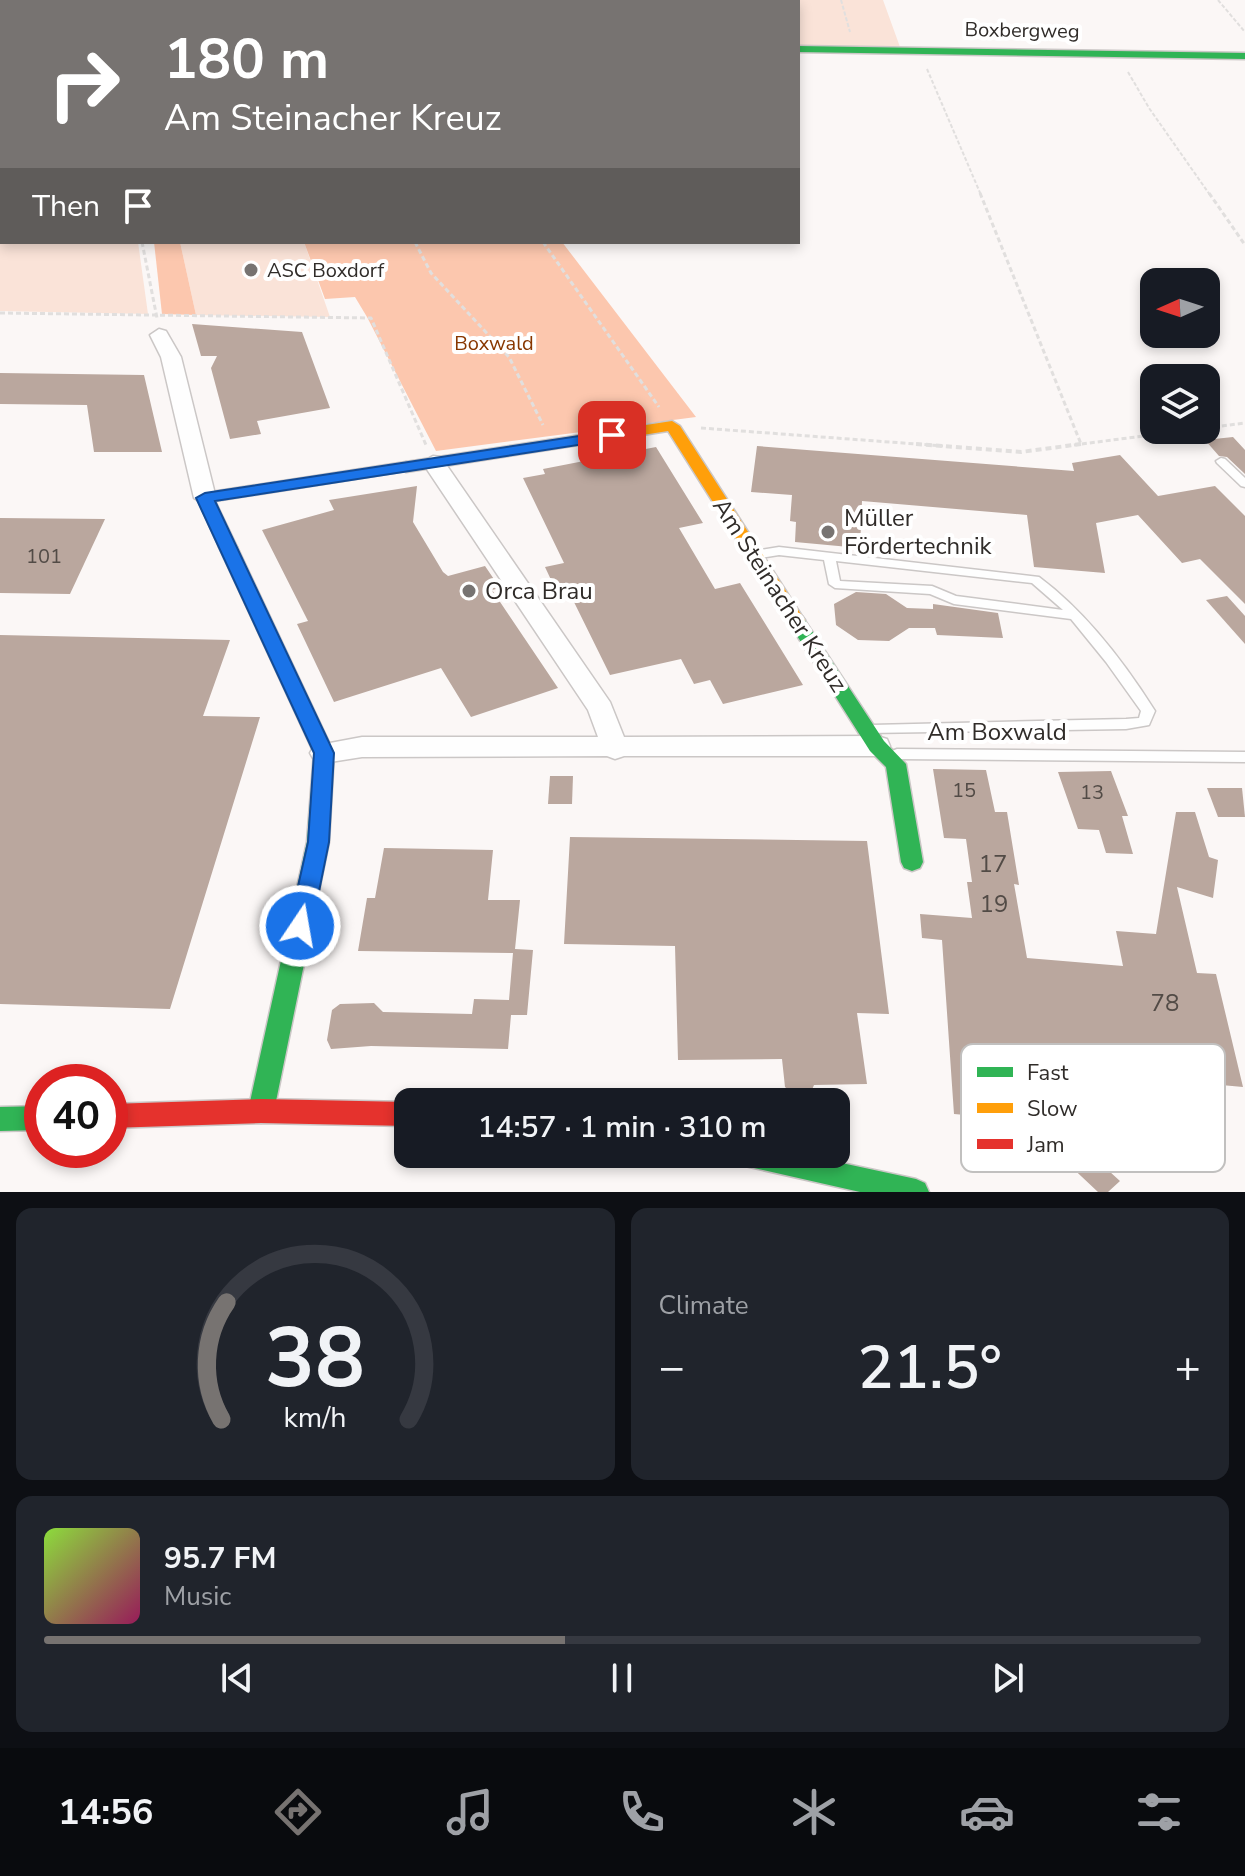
<!DOCTYPE html>
<html lang="en">
<head>
<meta charset="utf-8">
<style>
  :root { --surface:#171b24; --page:#20242c; --text:#f1f3f6; --muted:#9ea1a6; --line:#363941; --accent:#777371 }
  body { margin:0; font-family:"Nunito Sans",sans-serif; background:var(--page); color:var(--text); height:100vh; display:flex; flex-direction:column; font-size:30px; white-space:nowrap }
  * { box-sizing:border-box; margin:0 }
  p { font-size:26px; color:var(--muted) }
  .icon { flex:none; width:44px; height:44px; fill:none; stroke:currentColor; stroke-width:2; stroke-linecap:round; stroke-linejoin:round }
  .map { position:relative; height:1192px; overflow:hidden }
  .drawer { display:flex; flex-direction:column; gap:16px; padding:16px; background:#0d0f14; flex:1 }
  .drawer>* { flex:none }
  .top-card { position:absolute; left:0px; top:0px; width:800px; height:244px; box-shadow:0 4px 12px #0003; background:#777371; color:#fff; overflow:hidden }
  .needle { width:52px; rotate:267deg }
  .buttons { position:absolute; left:1140px; top:268px; display:grid; gap:16px }
  .buttons a { display:grid; place-items:center; width:80px; height:80px; border-radius:16px; background:var(--surface); box-shadow:0 4px 12px #0003; font-size:40px }
  .speed { position:absolute; left:24px; top:1064px; display:flex; gap:16px; font-size:40px; font-weight:700; text-align:center }
  .speed>* { display:grid; place-content:center; width:104px; height:104px; border-radius:50%; background:var(--surface); box-shadow:0 4px 12px #0003; line-height:1 }
  .speed .limit { border:12px solid #d22; background:#fff; color:#111 }
  .pin { position:absolute; display:grid; place-items:center; width:68px; height:68px; color:#fff; margin:-34px; border-radius:16px; box-shadow:0 4px 12px #0006 }
  .me { position:absolute; width:88px; margin:-44px; rotate:12deg; stroke-linejoin:round; filter:drop-shadow(0 0 6px #0008) }
  .turn { display:flex; align-items:center; gap:28px; height:168px; padding:0 32px; font-size:36px }
  .turn .icon { width:104px; height:104px; stroke-width:2.5 }
  .turn b { display:block; font-size:56px; line-height:68px }
  .then { display:flex; align-items:center; height:76px; padding:0 32px; background:#0003; gap:16px; font-size:30px }
  .big { font-size:60px; font-weight:600; line-height:1.1 }
  .drawer .tile { flex:1; display:flex; flex-direction:column; justify-content:center; gap:12px; min-width:0; padding:0 28px; border-radius:16px; background:var(--page) }
  .drawer .dial { align-items:center; gap:0 }
  .dial svg { height:208px; overflow:visible; fill:none; stroke:var(--line); stroke-width:7; stroke-linecap:round; text-anchor:middle }
  .dial text { fill:var(--text); stroke:none }
  .song { display:flex; align-items:center; gap:24px }
  .cover { width:96px; height:96px; border-radius:12px; background:linear-gradient(135deg,hsl(90 70% 55%),hsl(330 70% 35%)) }
  .played { height:8px; border-radius:4px; background:linear-gradient(90deg,var(--accent) 45%,var(--line) 45%) }
  .keys { display:flex; justify-content:space-around; direction:ltr }
  .heat { display:flex; justify-content:space-between; align-items:center; font-size:44px; direction:ltr }
  .drawer .tiles { flex:1; display:grid; gap:16px; grid-template-columns:1fr 1fr }
  .tile:last-child { grid-column:span 2 }
  .trip { position:absolute; left:394px; top:1088px; width:456px; height:80px; border-radius:16px; background:var(--surface); box-shadow:0 4px 12px #0003; font-weight:600; line-height:80px; text-align:center }
  .tabs { display:flex; height:128px; justify-content:space-around; align-items:center; background:#090b0e; color:var(--muted) }
  .tabs .icon { width:56px; height:56px }
  .tabs .on { color:var(--accent) }
  .tabs b { font-size:36px; color:var(--text) }
  .map>svg:first-child { display:block }
  .green { fill:#fae3d8 }
  .forest { fill:#fcc7ae }
  .building { fill:#baa79e }
  .lines { fill:none; stroke-linecap:round; stroke-linejoin:round }
  .lane-casing { stroke:#cbc7c6; stroke-width:3 }
  .street-casing { stroke:#cbc7c6; stroke-width:3 }
  .fast-casing { stroke:#cbc7c6; stroke-width:3 }
  .slow-casing { stroke:#cbc7c6; stroke-width:3 }
  .jam-casing { stroke:#cbc7c6; stroke-width:3 }
  .path-far2 { stroke:#e1dfde; stroke-width:2; stroke-dasharray:4 2; stroke-linecap:butt }
  .path-far1 { stroke:#e1dfde; stroke-width:3; stroke-dasharray:5 3; stroke-linecap:butt }
  .path { stroke:#e1dfde; stroke-width:4; stroke-dasharray:6 4; stroke-linecap:butt }
  .lane { fill:#fefefe; fill-rule:evenodd }
  .street { fill:#fefefe; fill-rule:evenodd }
  .fast { fill:#30b455; fill-rule:evenodd }
  .slow { fill:#ff9f0a; fill-rule:evenodd }
  .jam { fill:#e5322d; fill-rule:evenodd }
  .route { fill:#1a73e8; stroke:#114b97; stroke-width:2 }
  .poi-dot { fill:#777371; stroke:#fff; stroke-width:3 }
  .labels { text-anchor:middle; stroke-width:8; stroke-linejoin:round; paint-order:stroke }
  .far-street-label { font-size:20px; fill:#302c29; stroke:#fff }
  .far-poi-label { font-size:20px; fill:#302c29; stroke:#fff; text-anchor:start }
  .far-park-label { font-size:20px; fill:#883700; stroke:#fff }
  .number-label { font-size:20px; fill:#524b46 }
  .poi-label { font-size:24px; fill:#302c29; stroke:#fff; text-anchor:start }
  .street-label { font-size:24px; fill:#302c29; stroke:#fff }
  .near-number-label { font-size:24px; fill:#524b46 }
  .key { fill:#fff; stroke:#c1c0bf; stroke-width:2 }
  .key-label { font-size:22px; fill:#302c29 }
</style>
</head>
<body>
<div class="map">
<svg width="1245" height="1192" viewBox="0 0 1245 1192">
  <rect width="100%" height="100%" fill="#fbf7f6"/>
  <g class="green">
    <path d="M 726,0 L 883,0 L 900,47 L 798,45 L 798,2 Z"/>
    <path d="M 0,163 L 2,242 L 138,242 L 148,314 L 0,311 Z"/>
    <path d="M 180,242 L 304,242 L 330,317 L 196,315 Z"/>
  </g>
  <g class="forest">
    <path d="M 154,242 L 180,242 L 196,315 L 162,314 Z"/>
    <path d="M 304,242 L 562,242 L 696,417 L 436,451 L 367,317 L 355,297 L 325,299 Z"/>
  </g>
  <g class="building">
    <path d="M 192,324 L 302,332 L 330,408 L 257,421 L 261,434 L 230,439 L 211,368 L 217,356 L 201,356 Z"/>
    <path d="M 0,373 L 144,375 L 162,452 L 94,452 L 87,405 L 0,404 Z"/>
    <path d="M 1233,437 L 1245,450 L 1245,474 L 1227,457 L 1219,456 L 1205,440 Z"/>
    <path d="M 757,446 L 1074,471 L 1072,463 L 1120,455 L 1158,496 L 1215,486 L 1245,516 L 1245,604 L 1200,559 L 1182,563 L 1138,515 L 1096,523 L 1105,573 L 1034,567 L 1027,515 L 862,501 L 860,548 L 795,542 L 796,522 L 790,521 L 792,495 L 751,492 Z"/>
    <path d="M 656,447 L 703,523 L 679,528 L 715,589 L 740,583 L 803,685 L 723,704 L 710,680 L 694,684 L 681,659 L 610,675 L 571,596 L 560,599 L 545,567 L 564,563 L 523,478 L 545,474 L 543,469 Z"/>
    <path d="M 417,486 L 413,522 L 443,572 L 448,576 L 485,566 L 500,588 L 492,590 L 558,688 L 471,717 L 441,668 L 334,702 L 297,624 L 308,621 L 262,530 L 334,510 L 329,500 Z"/>
    <path d="M 0,518 L 105,519 L 70,594 L 0,593 Z"/>
    <path d="M 856,592 L 886,594 L 907,608 L 933,609 L 933,604 L 998,613 L 1003,638 L 937,635 L 935,628 L 909,628 L 889,641 L 858,640 L 836,625 L 834,604 Z"/>
    <path d="M 1227,596 L 1245,616 L 1245,644 L 1206,600 Z"/>
    <path d="M 0,635 L 230,640 L 203,716 L 260,717 L 170,1009 L 0,1004 Z"/>
    <path d="M 933,769 L 986,770 L 995,812 L 1007,812 L 1019,885 L 1014,884 L 1027,958 L 1123,966 L 1116,931 L 1156,934 L 1176,812 L 1195,812 L 1209,857 L 1218,860 L 1213,898 L 1177,887 L 1197,973 L 1216,974 L 1243,1087 L 1068,1071 L 1078,1143 L 1120,1181 L 1108,1192 L 1098,1192 L 1048,1145 L 1071,1124 L 954,1114 L 942,940 L 922,938 L 920,914 L 972,918 L 967,882 L 972,882 L 966,839 L 944,838 Z"/>
    <path d="M 1111,771 L 1128,816 L 1122,816 L 1133,854 L 1106,853 L 1099,830 L 1078,829 L 1058,772 Z"/>
    <path d="M 550,776 L 573,776 L 572,804 L 548,804 Z"/>
    <path d="M 1207,788 L 1242,788 L 1245,817 L 1218,817 Z"/>
    <path d="M 570,837 L 867,841 L 889,1014 L 857,1013 L 867,1084 L 814,1085 L 811,1092 L 791,1092 L 785,1087 L 782,1059 L 678,1060 L 675,946 L 564,944 Z"/>
    <path d="M 384,848 L 493,850 L 488,900 L 520,900 L 515,949 L 533,950 L 527,1015 L 511,1015 L 508,1049 L 371,1046 L 331,1049 L 327,1040 L 332,1010 L 340,1004 L 374,1003 L 383,1012 L 472,1014 L 474,999 L 509,1000 L 513,953 L 358,951 L 367,898 L 375,898 Z"/>
  </g>
  <g class="lines">
    <g class="lane-casing">
      <g id="lane">
        <path d="M 179,0 L 185,0 L 184,2 L 178,2 Z"/>
        <path d="M 1221,458 L 1225,459 L 1245,478 L 1245,487 L 1241,486 L 1217,463 L 1216,461 Z"/>
        <path d="M 779,547 L 1039,577 C 1086,612 1124,662 1155,711 L 1149,725 L 1126,729 L 867,733 L 865,730 L 867,727 L 872,725 L 1126,719 L 1139,718 L 1141,711 L 1106,662 L 1071,619 L 954,604 L 930,594 L 835,588 L 829,584 L 824,560 L 779,555 L 754,559 L 748,555 L 754,551 ZM 836,561 L 1032,583 L 1063,610 L 956,596 L 932,586 L 840,581 Z"/>
        <path d="M 897,749 L 1245,752 L 1245,762 L 897,759 L 892,757 L 890,754 L 892,751 Z"/>
      </g>
    </g>
    <g class="street-casing">
      <g id="street">
        <rect x="0" y="51" width="2" height="8"/>
        <path d="M 159,329 L 166,331 L 181,357 L 216,498 L 213,503 L 205,505 L 194,498 L 161,357 L 150,335 Z"/>
        <path d="M 433,456 L 441,457 L 610,702 L 624,737 L 877,736 L 887,739 L 890,746 L 887,753 L 877,756 L 624,756 L 615,759 L 607,756 L 362,757 L 324,763 L 314,760 L 310,753 L 314,746 L 362,737 L 598,737 L 588,710 L 422,462 Z"/>
      </g>
    </g>
    <g class="fast-casing">
      <g id="fast">
        <path d="M 798,46 L 1245,53 L 1245,59 L 798,52 Z"/>
        <path d="M 228,542 L 237,547 L 334,753 L 329,842 L 274,1111 L 270,1119 L 261,1123 L 252,1119 L 248,1111 L 307,842 L 314,753 L 219,547 Z"/>
        <path d="M 796,614 L 802,616 L 884,741 L 906,764 L 923,862 L 920,868 L 912,871 L 904,868 L 901,862 L 886,767 L 870,751 L 787,620 Z"/>
        <path d="M 42,1106 L 42,1130 L 0,1131 L 0,1107 Z"/>
        <path d="M 732,1154 L 800,1154 L 916,1179 L 925,1183 L 929,1192 L 860,1192 L 745,1166 L 736,1163 Z"/>
      </g>
    </g>
    <g class="slow-casing">
      <path id="slow" d="M 672,421 L 680,426 L 802,616 L 805,620 L 802,624 L 790,624 L 668,431 L 406,472 L 398,467 L 406,462 Z"/>
    </g>
    <g class="jam-casing">
      <g id="jam">
        <path d="M 406,462 L 412,464 L 414,467 L 412,470 L 215,501 L 237,547 L 228,552 L 219,547 L 197,498 L 205,493 Z"/>
        <path d="M 261,1099 L 408,1102 L 408,1126 L 261,1123 L 110,1128 L 110,1104 Z"/>
      </g>
    </g>
    <g class="path-far2">
      <path d="M 841,0 L 850,32"/>
      <path d="M 1218,0 L 1245,32"/>
      <path d="M 927,69 L 981,195"/>
      <path d="M 1128,72 L 1149,108 L 1210,195"/>
    </g>
    <g class="path-far1">
      <path d="M 980,193 L 1081,444"/>
      <path d="M 1209,193 L 1245,245"/>
      <path d="M 142,242 L 157,318"/>
      <path d="M 415,242 L 431,273 L 509,357 L 543,425"/>
      <path d="M 543,242 L 659,407"/>
      <path d="M 0,313 L 371,318 L 426,445"/>
      <path d="M 701,428 L 943,446"/>
      <path d="M 1206,428 L 1245,423"/>
      <path d="M 1066,446 L 1190,430"/>
    </g>
    <path class="path" d="M 916,444 L 1021,452 L 1081,444"/>
    <use href="#lane" class="lane"/>
    <use href="#street" class="street"/>
    <use href="#fast" class="fast"/>
    <use href="#slow" class="slow"/>
    <use href="#jam" class="jam"/>
  </g>
  <path class="route" d="M 612,431 L 617,432 L 617,439 L 215,501 L 334,753 L 329,842 L 312,926 L 309,933 L 300,936 L 292,933 L 289,926 L 308,842 L 314,753 L 196,498 L 205,493 Z"/>
  <g class="poi-dot">
    <circle cx="251" cy="270" r="8"/>
    <circle cx="828" cy="532" r="8"/>
    <circle cx="469" cy="591" r="8"/>
  </g>
  <g class="labels">
    <g class="far-street-label">
      <text transform="translate(1022 30) rotate(1)" y="7">Boxbergweg</text>
    </g>
    <g class="far-poi-label">
      <text x="267" y="277">ASC Boxdorf</text>
    </g>
    <g class="far-park-label">
      <text x="494" y="350">Boxwald</text>
    </g>
    <g class="number-label">
      <text x="44" y="563">101</text>
      <text x="964" y="797">15</text>
      <text x="1092" y="799">13</text>
    </g>
    <g class="poi-label">
      <text x="844" y="526">Müller<tspan x="844" dy="28">Fördertechnik</tspan></text>
      <text x="485" y="599">Orca Brau</text>
    </g>
    <g class="street-label">
      <text transform="translate(780 595) rotate(57)" y="8">Am Steinacher Kreuz</text>
      <text x="997" y="740">Am Boxwald</text>
    </g>
    <g class="near-number-label">
      <text x="993" y="872">17</text>
      <text x="994" y="912">19</text>
      <text x="1165" y="1011">78</text>
    </g>
  </g>
  <rect x="961" y="1044" width="264" height="128" rx="12" class="key"/>
  <rect x="977" y="1067" width="36" height="10" fill="#30b455"/>
  <rect x="977" y="1103" width="36" height="10" fill="#ff9f0a"/>
  <rect x="977" y="1139" width="36" height="10" fill="#e5322d"/>
  <g class="key-label">
    <text x="1027" y="1080">Fast</text>
    <text x="1027" y="1116">Slow</text>
    <text x="1027" y="1152">Jam</text>
  </g>
</svg>
<div class="buttons">
<a><svg class="needle" viewBox="-14 -14 28 28"><path d="M0-13l5 13h-10z" fill="#e53935"/><path d="M0 13l5-13h-10z" fill="#9ea1a6"/></svg></a>
<a><svg class="icon" aria-label="layers" viewBox="0 0 24 24"><path d="M12 4l9 5-9 5-9-5zM3 14l9 5 9-5"/></svg></a>
</div>
<div class="speed"><div class="limit">40</div></div>
<div class="pin" style="left:612px;top:435px;background:#d93025"><svg class="icon" aria-label="arrive" viewBox="0 0 24 24"><path d="M6 21V4h12l-3 4 3 4H6"/></svg></div>
<svg class="me" style="left:300px;top:926px" viewBox="-20 -20 40 40"><circle r="17" fill="#1a73e8" stroke="#fff" stroke-width="3"/><path d="M0-11L8 9 0 5-8 9z" fill="#fff"/></svg>
<div class="trip">14:57 · 1 min · 310 m</div>
<div class="top-card">
<div class="turn"><svg class="icon" aria-label="right" viewBox="0 0 24 24"><path d="M7 20v-9h11M14 6l5 5-5 5"/></svg><div><b>180 m</b>Am Steinacher Kreuz</div></div>
<div class="then">Then<svg class="icon" aria-label="arrive" viewBox="0 0 24 24"><path d="M6 21V4h12l-3 4 3 4H6"/></svg></div>
</div>
</div>
<section class="drawer">
<div class="tiles">
<div class="tile dial"><svg viewBox="0 0 100 80">
<path d="M14 69A42 42 0 1 1 86 69"/>
<path d="M14 69A42 42 0 0 1 16 24" stroke="#777371"/>
<text x="50" y="56" font-size="32" font-weight="700">38</text>
<text x="50" y="72" font-size="11">km/h</text>
</svg></div>
<div class="tile"><p>Climate</p>
<div class="heat"><a>−</a><b class="big">21.5°</b><a>+</a></div>
</div>
<div class="tile">
<div class="song"><i class="cover"></i><div><b>95.7 FM</b><p>Music</p></div></div>
<div class="played"></div>
<div class="keys"><svg class="icon" aria-label="previous" viewBox="0 0 24 24"><path d="M18 5L8 12l10 7zM5 5v14"/></svg><svg class="icon" aria-label="pause" viewBox="0 0 24 24"><path d="M8 5v14M16 5v14"/></svg><svg class="icon" aria-label="next" viewBox="0 0 24 24"><path d="M6 5l10 7-10 7zM19 5v14"/></svg></div>
</div>
</div>
</section>
<nav class="tabs">
<b>14:56</b>
<svg class="icon on" aria-label="directions" viewBox="0 0 24 24"><path d="M12 3l9 9-9 9-9-9zM9 14v-3h6M13 9l2 2-2 2"/></svg>
<svg class="icon" aria-label="music" viewBox="0 0 24 24"><path d="M9 18V5l10-2v13"/><circle cx="6" cy="18" r="3"/><circle cx="16" cy="16" r="3"/></svg>
<svg class="icon" aria-label="phone" viewBox="0 0 24 24"><path d="M5 4h4l2 5-3 2q2 4 5 5l2-3 5 2v4C11 20 4 13 5 4z"/></svg>
<svg class="icon" aria-label="climate" viewBox="0 0 24 24"><path d="M12 3v18M4 7l16 10M4 17L20 7"/></svg>
<svg class="icon" aria-label="car" viewBox="0 0 24 24"><path d="M5 17H2v-5l4-1 3-4h7l3 4 3 1v5h-3M9 17h6M6 11h13"/><circle cx="7" cy="17" r="2"/><circle cx="17" cy="17" r="2"/></svg>
<svg class="icon" aria-label="filters" viewBox="0 0 24 24"><path d="M4 7h16M4 17h16"/><circle cx="9" cy="7" r="2"/><circle cx="15" cy="17" r="2"/></svg>
</nav>
</body>
</html>
